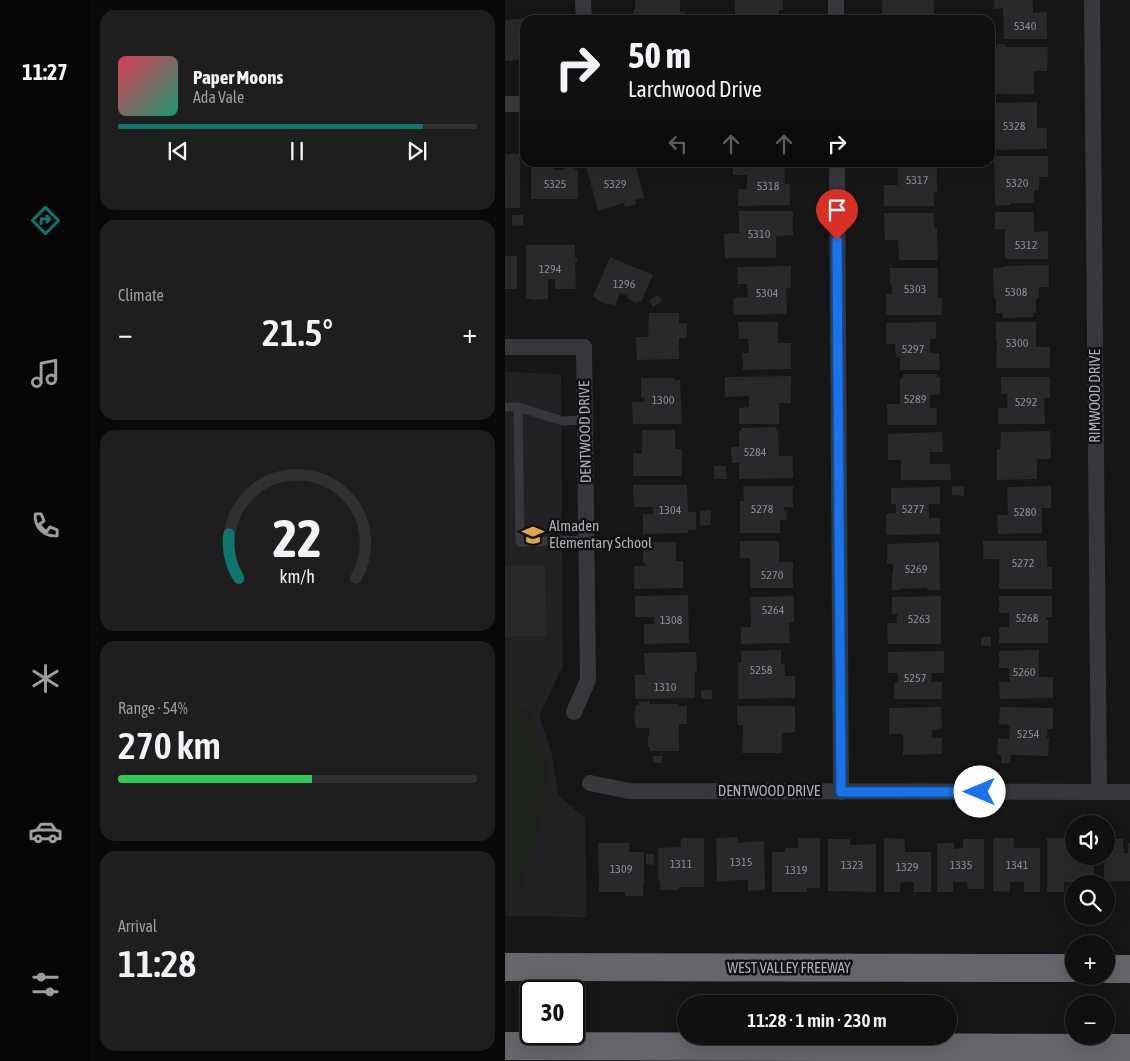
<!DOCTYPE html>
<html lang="en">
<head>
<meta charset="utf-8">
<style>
  :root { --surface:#101011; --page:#1e1e1f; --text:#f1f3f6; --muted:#9c9d9f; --line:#303031; --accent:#0f766e }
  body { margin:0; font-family:"Asap Condensed",sans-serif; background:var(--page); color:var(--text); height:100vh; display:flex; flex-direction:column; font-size:19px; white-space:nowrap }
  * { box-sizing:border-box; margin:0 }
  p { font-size:16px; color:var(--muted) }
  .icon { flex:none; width:28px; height:28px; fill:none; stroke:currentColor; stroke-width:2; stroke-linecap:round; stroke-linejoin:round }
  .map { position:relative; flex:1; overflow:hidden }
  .drawer { display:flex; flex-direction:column; gap:10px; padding:10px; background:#090909; width:415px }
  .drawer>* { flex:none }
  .top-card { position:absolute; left:15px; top:15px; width:475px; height:152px; border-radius:15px; box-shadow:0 5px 20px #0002,0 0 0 1px var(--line); background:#101011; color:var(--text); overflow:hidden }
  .tools { position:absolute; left:560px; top:815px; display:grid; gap:10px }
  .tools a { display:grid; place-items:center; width:50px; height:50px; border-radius:50%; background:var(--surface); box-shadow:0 5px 20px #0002,0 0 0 1px var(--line); font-size:25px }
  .speed { position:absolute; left:15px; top:980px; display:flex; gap:10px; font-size:25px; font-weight:700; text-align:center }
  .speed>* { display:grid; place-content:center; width:65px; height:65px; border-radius:50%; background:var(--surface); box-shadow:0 5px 20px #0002,0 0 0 1px var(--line); line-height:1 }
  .speed .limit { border:2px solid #111; border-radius:8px; background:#fff; color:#111 }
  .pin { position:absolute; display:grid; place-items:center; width:42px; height:42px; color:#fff; margin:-51px -21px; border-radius:50% 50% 50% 0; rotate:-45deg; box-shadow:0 0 5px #0007 }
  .pin .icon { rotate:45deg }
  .me { position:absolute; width:55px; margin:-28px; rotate:270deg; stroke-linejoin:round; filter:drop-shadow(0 0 4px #0008) }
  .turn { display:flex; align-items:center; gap:18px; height:105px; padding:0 25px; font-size:22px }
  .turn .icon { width:65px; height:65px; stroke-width:2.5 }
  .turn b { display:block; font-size:35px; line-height:42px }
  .lanes { display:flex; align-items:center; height:48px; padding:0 25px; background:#0003; justify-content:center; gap:25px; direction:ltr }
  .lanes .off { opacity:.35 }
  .big { font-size:38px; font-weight:600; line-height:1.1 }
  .drawer .widget { flex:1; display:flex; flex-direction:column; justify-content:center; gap:8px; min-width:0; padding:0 18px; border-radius:15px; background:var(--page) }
  .drawer .dial { align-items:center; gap:0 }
  .dial svg { height:130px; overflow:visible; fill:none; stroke:var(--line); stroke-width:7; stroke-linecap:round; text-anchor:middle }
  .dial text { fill:var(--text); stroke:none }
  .song { display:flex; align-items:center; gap:15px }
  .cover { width:60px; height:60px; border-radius:8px; background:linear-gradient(135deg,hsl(350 70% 55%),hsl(160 70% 35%)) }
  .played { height:5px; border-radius:2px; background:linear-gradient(90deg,var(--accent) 85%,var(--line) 85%) }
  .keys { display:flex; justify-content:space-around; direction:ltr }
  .heat { display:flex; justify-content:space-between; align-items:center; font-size:28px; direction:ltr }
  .charge { height:8px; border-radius:4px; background:linear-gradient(90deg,#34c759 54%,var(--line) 0) }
  .trip { position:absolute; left:172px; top:995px; width:280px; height:50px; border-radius:25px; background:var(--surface); box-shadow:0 5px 20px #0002,0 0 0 1px var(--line); font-weight:600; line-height:50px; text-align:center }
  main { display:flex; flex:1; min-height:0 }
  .tabs { display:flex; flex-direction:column; width:90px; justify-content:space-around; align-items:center; background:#060607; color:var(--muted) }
  .tabs .icon { width:35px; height:35px }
  .tabs .on { color:var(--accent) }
  .tabs b { font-size:22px; color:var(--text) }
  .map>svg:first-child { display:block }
  .built { fill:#222224 }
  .green { fill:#1d221d }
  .building { fill:#29292b }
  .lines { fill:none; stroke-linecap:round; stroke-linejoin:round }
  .service { stroke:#37383c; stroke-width:9 }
  .minor { stroke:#37383c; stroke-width:16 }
  .motorway { stroke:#64666c; stroke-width:28 }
  .route-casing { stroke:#114b97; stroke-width:12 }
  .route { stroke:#1a73e8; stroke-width:9 }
  .labels { text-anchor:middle; stroke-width:5; stroke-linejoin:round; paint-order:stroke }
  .number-label { font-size:12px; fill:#898c92 }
  .street-label { font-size:15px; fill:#aaaeb6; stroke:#111112 }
  .poi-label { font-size:15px; fill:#aaaeb6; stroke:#111112; text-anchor:start }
</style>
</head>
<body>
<main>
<nav class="tabs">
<b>11:27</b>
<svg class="icon on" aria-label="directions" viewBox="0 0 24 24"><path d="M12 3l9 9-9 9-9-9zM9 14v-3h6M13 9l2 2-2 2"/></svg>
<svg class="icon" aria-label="music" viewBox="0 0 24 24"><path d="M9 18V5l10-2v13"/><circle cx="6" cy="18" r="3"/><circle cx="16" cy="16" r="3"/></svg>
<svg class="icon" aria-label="phone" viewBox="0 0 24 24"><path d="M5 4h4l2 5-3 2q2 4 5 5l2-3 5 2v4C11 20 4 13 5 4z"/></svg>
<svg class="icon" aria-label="climate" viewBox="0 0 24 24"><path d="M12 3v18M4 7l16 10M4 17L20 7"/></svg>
<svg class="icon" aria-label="car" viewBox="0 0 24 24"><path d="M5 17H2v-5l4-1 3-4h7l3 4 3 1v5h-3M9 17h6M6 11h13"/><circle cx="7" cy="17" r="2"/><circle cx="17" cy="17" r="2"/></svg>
<svg class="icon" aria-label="filters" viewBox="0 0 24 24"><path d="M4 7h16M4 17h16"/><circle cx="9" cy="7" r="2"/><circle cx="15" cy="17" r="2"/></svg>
</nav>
<section class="drawer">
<div class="widget">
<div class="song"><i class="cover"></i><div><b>Paper Moons</b><p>Ada Vale</p></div></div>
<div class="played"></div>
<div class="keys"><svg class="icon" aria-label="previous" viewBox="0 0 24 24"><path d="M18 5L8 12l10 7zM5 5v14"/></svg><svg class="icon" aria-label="pause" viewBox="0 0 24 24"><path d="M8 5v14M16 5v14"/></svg><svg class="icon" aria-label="next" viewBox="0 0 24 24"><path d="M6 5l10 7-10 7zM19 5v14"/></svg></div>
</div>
<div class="widget"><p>Climate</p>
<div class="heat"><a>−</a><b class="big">21.5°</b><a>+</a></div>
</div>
<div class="widget dial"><svg viewBox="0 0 100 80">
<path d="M14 69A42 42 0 1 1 86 69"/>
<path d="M14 69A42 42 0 0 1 8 42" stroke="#0f766e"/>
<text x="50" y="56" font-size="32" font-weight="700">22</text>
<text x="50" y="72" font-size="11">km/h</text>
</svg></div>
<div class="widget"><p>Range · 54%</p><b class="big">270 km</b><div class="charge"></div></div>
<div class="widget"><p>Arrival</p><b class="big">11:28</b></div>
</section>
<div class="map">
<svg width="625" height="1061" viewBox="0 0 625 1061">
  <rect width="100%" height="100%" fill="#161617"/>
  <path class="built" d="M 0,372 L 56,374 L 58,666 L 34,715 L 47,754 L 53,795 L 80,818 L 82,917 L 0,916 Z"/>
  <path class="green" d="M 0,695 L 28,715 L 31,730 L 43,755 L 43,772 L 29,860 L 18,872 L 18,888 L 0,888 Z"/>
  <g class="building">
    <path d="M 130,0 L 175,0 L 175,12 L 180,12 L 180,20 L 128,20 L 128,10 L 130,10 Z"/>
    <path d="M 230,0 L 278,0 L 278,10 L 274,10 L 274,20 L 230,20 Z"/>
    <path d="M 377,0 L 429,0 L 429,20 L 383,20 L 383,15 L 377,15 Z"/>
    <path d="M 489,0 L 528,0 L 528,13 L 542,12 L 542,39 L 499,39 L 498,8 L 489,9 Z"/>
    <path d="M 20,18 L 20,50 L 16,50 L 17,60 L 0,61 L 0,20 Z"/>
    <path d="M 492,44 L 500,44 L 500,47 L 543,47 L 542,71 L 529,71 L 529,94 L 485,94 L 485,78 L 491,78 L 491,69 L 485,69 L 485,47 L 492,47 Z"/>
    <path d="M 532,102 L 532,128 L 542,128 L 542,149 L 489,150 L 489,135 L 486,135 L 486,124 L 485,124 L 485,103 Z"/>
    <rect x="0" y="154" width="15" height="54"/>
    <path d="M 489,156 L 543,156 L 543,177 L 534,177 L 534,190 L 529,190 L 529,203 L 506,203 L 506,205 L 491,206 L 492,204 L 490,204 Z"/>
    <path d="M 26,162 L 49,162 L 49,170 L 59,170 L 59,168 L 69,168 L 69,169 L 73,170 L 73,199 L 26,199 Z"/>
    <path d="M 80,162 L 130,162 L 139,198 L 130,200 L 131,204 L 120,207 L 119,203 L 93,211 Z"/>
    <path d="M 228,162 L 279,162 L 280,184 L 285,184 L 285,205 L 233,206 L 233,189 L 242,189 L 242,175 L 228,175 Z"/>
    <path d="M 393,162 L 432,162 L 432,192 L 429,192 L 429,206 L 379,206 L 379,185 L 393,185 Z"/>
    <path d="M 234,211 L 288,211 L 288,235 L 271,236 L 271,258 L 220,258 L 219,234 L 234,233 Z"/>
    <path d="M 490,212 L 529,212 L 529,232 L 543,231 L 543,259 L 500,259 L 500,229 L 490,229 Z"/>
    <path d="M 379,213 L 429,213 L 429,228 L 432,228 L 433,260 L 394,260 L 393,240 L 380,240 Z"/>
    <path d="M 7,215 L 18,215 L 18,225 L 7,226 Z"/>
    <path d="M 21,245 L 70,245 L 70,256 L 72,258 L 72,262 L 70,263 L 71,289 L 50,289 L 50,279 L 43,279 L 43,299 L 27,300 L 27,299 L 21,299 Z"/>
    <rect x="0" y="256" width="12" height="33"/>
    <path d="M 105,257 L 148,275 L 136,302 L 133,301 L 132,303 L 122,298 L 123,296 L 115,293 L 110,306 L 104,303 L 104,305 L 93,300 L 93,299 L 88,297 Z"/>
    <path d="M 544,265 L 544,287 L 534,287 L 534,298 L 531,298 L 531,313 L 528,313 L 528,317 L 498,318 L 497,313 L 491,313 L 491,299 L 489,298 L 488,268 L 501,267 L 500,266 Z"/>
    <path d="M 286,266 L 286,288 L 281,289 L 282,314 L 229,315 L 228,298 L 243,297 L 242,284 L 233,284 L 232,267 Z"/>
    <path d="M 385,268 L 433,268 L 433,298 L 437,297 L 437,315 L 381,315 L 381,294 L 387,294 L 387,284 L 385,284 Z"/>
    <path d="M 152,295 L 157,301 L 148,307 L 144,301 Z"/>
    <path d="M 144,313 L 174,313 L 174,323 L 182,323 L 182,338 L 174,338 L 174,359 L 132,360 L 131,337 L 143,337 Z"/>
    <path d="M 233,322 L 273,322 L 273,343 L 286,343 L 286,369 L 238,370 L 237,353 L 244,353 L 243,339 L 234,339 Z"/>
    <path d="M 431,322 L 431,339 L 425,339 L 425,353 L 434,353 L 435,370 L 395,370 L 395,357 L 391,357 L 390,344 L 381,344 L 381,323 Z"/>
    <path d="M 491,322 L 531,322 L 531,347 L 545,347 L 545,368 L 491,368 L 492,339 L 491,339 Z"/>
    <path d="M 398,374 L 432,374 L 432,377 L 435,377 L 435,394 L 425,395 L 425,408 L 432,408 L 432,425 L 382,425 L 382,404 L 395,404 L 395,378 L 398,378 Z"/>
    <path d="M 286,376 L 286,403 L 274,403 L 274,424 L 234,424 L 234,408 L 244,407 L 244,396 L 220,397 L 220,377 Z"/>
    <path d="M 496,377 L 545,377 L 545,398 L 539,398 L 540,424 L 493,424 L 493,408 L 502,408 L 502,394 L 496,394 Z"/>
    <path d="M 136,378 L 169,378 L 169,380 L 175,380 L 177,424 L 128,424 L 127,402 L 139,402 L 139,398 L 136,398 Z"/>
    <path d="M 271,427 L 271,431 L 273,431 L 274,456 L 288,456 L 288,478 L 234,479 L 234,463 L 227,463 L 226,447 L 234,447 L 234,431 L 236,431 L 236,428 Z"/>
    <path d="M 137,430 L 170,430 L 170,449 L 177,449 L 177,476 L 128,476 L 128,453 L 137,454 Z"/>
    <path d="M 545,431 L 546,459 L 532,459 L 532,479 L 492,480 L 492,449 L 495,449 L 496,432 Z"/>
    <path d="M 437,432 L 438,452 L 425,452 L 425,464 L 445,464 L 446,480 L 396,480 L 396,460 L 383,460 L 383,434 Z"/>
    <path d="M 209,466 L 221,466 L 222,479 L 209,479 Z"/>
    <path d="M 128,485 L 182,485 L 183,512 L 191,512 L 191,530 L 183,530 L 183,533 L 138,534 L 138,514 L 148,514 L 148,507 L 129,507 Z"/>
    <path d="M 238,486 L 288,486 L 288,507 L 279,507 L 279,511 L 281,511 L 282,520 L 275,520 L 275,533 L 235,533 L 235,501 L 239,501 Z"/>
    <path d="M 447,486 L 459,486 L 459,496 L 447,495 Z"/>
    <path d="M 546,486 L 546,508 L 537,508 L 537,533 L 493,534 L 492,515 L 503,515 L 502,487 Z"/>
    <path d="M 435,487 L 435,504 L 424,504 L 424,518 L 435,518 L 435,534 L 381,535 L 381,514 L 391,513 L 391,504 L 386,504 L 386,488 Z"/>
    <path d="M 206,510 L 206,525 L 195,526 L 195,511 Z"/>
    <path d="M 235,541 L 274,541 L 274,562 L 288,562 L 288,588 L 245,588 L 245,558 L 235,558 Z"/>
    <path d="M 478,541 L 542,541 L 542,567 L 547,567 L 547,589 L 494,589 L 494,559 L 478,559 Z"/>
    <path d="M 138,542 L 171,542 L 171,561 L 178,561 L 178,588 L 129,589 L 129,566 L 140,566 L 140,563 L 138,563 Z"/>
    <path d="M 434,542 L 435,590 L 422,590 L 422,588 L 395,589 L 395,590 L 387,590 L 387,574 L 388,574 L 388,564 L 382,564 L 382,544 Z"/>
    <path d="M 40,565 L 41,636 L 0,637 L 0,566 Z"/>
    <path d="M 183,595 L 184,643 L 139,644 L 139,624 L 149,624 L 149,617 L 130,617 L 130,596 Z"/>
    <path d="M 289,596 L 289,622 L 284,623 L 285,643 L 236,644 L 236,627 L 246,627 L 245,597 Z"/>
    <path d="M 436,596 L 436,644 L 383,644 L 382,623 L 392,623 L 392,614 L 387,614 L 387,597 Z"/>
    <path d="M 494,596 L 547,596 L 547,617 L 541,617 L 541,620 L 543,620 L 543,643 L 494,643 L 494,627 L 504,627 L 504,613 L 494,613 Z"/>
    <rect x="476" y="637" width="10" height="9"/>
    <path d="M 276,650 L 276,664 L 280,664 L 280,676 L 290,676 L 290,698 L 233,699 L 233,663 L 236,663 L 236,651 Z"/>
    <path d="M 534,650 L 534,677 L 548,677 L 548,698 L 495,699 L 494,682 L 505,682 L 504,668 L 494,668 L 494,651 Z"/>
    <path d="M 439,651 L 439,673 L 427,673 L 426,682 L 437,682 L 437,699 L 389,699 L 389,683 L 393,683 L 393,673 L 383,673 L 383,652 Z"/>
    <path d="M 183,652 L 191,652 L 192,671 L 190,671 L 190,698 L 130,699 L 130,675 L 140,675 L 139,653 Z"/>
    <rect x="196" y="690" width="11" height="9"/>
    <path d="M 144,701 L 144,704 L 174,704 L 174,706 L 182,706 L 182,724 L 174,724 L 174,751 L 145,751 L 145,747 L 143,747 L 143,737 L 144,737 L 144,728 L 131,728 L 129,717 L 131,705 L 134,705 L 134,702 Z"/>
    <path d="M 232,706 L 290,706 L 290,732 L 277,733 L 277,753 L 237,753 L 238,725 L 232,725 Z"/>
    <path d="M 436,707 L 437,728 L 430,730 L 427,729 L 427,738 L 437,738 L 437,754 L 398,755 L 398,734 L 384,734 L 384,708 Z"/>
    <path d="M 495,707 L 548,708 L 548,729 L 542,729 L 542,738 L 544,738 L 543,756 L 506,755 L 505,763 L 496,763 L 496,755 L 492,755 L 493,738 L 504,739 L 505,725 L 494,724 Z"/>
    <rect x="148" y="756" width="9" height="7"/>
    <path d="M 232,837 L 233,843 L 259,841 L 260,890 L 243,891 L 243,880 L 212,881 L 211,838 Z"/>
    <path d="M 176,838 L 199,838 L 199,887 L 174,887 L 174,890 L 155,890 L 155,881 L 153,881 L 153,848 L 176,847 Z"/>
    <path d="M 293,838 L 315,838 L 315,888 L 302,888 L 302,892 L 267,892 L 267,852 L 280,852 L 280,848 L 293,848 Z"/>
    <path d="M 379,838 L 400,839 L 400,852 L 426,852 L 426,892 L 409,892 L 409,882 L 396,882 L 395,892 L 379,892 Z"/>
    <path d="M 488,838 L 509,838 L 509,848 L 535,848 L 535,892 L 519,892 L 519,882 L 505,882 L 505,892 L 488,891 Z"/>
    <path d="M 542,838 L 565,838 L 565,853 L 569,852 L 569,856 L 589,856 L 589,884 L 570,884 L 570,882 L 559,882 L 559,892 L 542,892 Z"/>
    <path d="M 323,839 L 345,839 L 345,845 L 371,844 L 371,892 L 323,891 Z"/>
    <path d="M 458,839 L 479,839 L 479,889 L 463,889 L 462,882 L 448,882 L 448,892 L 432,892 L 432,843 L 449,843 L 449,849 L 458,848 Z"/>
    <path d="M 601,839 L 618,839 L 619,853 L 623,853 L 623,843 L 625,843 L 625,881 L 599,882 L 599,856 L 601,856 Z"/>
    <path d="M 93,843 L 124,843 L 124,852 L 139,852 L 139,886 L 138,885 L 138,896 L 120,896 L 120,892 L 94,892 Z"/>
    <path d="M 141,854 L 149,854 L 149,865 L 141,864 Z"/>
  </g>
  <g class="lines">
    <g class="service">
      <path d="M 0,407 L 13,407 L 58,421 L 80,420"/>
      <path d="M 13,407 L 15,542 L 81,540"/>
    </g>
    <g class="minor">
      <path d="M 78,0 L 79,20"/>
      <path d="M 331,0 L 331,20"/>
      <path d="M 587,0 L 594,792"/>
      <path d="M 0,104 L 20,104"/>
      <path d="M 332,162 L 336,792"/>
      <path d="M 0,347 L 79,347 L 83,680 L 69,712"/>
      <path d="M 85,783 L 124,791 L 625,792"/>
    </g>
    <g class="motorway">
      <path d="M 0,967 L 569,968"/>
      <path d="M 601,969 L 625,969"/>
      <path d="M 0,1046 L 625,1048"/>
    </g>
  </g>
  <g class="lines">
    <g class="route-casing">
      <path id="route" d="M 332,240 L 336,792 L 475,792"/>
    </g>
    <use href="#route" class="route"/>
  </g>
  <defs>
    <g id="school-bare" transform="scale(1.725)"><path d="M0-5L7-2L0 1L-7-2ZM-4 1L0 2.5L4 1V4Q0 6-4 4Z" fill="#dba64b" stroke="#111112" stroke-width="2.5" paint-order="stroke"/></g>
  </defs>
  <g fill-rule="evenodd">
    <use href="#school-bare" x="28" y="535"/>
  </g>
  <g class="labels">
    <g class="number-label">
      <text x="520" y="30">5340</text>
      <text x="509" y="130">5328</text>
      <text x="412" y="184">5317</text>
      <text x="512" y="187">5320</text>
      <text x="50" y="188">5325</text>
      <text x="110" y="188">5329</text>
      <text x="263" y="190">5318</text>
      <text x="254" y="238">5310</text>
      <text x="521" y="249">5312</text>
      <text x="45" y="273">1294</text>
      <text x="119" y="288">1296</text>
      <text x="410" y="293">5303</text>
      <text x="511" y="296">5308</text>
      <text x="262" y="297">5304</text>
      <text x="512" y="347">5300</text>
      <text x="408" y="353">5297</text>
      <text x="410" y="403">5289</text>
      <text x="158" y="404">1300</text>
      <text x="521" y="406">5292</text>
      <text x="250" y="456">5284</text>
      <text x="257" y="513">5278</text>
      <text x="408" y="513">5277</text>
      <text x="165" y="514">1304</text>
      <text x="520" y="516">5280</text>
      <text x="518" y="567">5272</text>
      <text x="411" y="573">5269</text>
      <text x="267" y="579">5270</text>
      <text x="268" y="614">5264</text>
      <text x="522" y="622">5268</text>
      <text x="414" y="623">5263</text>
      <text x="166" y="624">1308</text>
      <text x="256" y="674">5258</text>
      <text x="519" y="676">5260</text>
      <text x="410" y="682">5257</text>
      <text x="160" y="691">1310</text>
      <text x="523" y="738">5254</text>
      <text x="236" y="866">1315</text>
      <text x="176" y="868">1311</text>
      <text x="347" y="869">1323</text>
      <text x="456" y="869">1335</text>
      <text x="512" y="869">1341</text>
      <text x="402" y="871">1329</text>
      <text x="116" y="873">1309</text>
      <text x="291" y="874">1319</text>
    </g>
    <g class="street-label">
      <text transform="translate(590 396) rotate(-90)" y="5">RIMWOOD DRIVE</text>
      <text transform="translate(80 432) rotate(-91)" y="5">DENTWOOD DRIVE</text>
      <text x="264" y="796">DENTWOOD DRIVE</text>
      <text x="284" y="973">WEST VALLEY FREEWAY</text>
    </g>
    <g class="poi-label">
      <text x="44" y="531">Almaden<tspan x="44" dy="17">Elementary School</tspan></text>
    </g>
  </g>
</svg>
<div class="tools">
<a><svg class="icon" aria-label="sound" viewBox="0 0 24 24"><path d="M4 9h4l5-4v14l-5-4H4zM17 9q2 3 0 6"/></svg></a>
<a><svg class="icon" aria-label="search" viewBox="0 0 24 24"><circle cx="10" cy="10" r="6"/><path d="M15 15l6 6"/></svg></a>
<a>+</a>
<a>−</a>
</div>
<div class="speed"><div class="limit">30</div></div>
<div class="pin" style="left:332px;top:240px;background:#d93025"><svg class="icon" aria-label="arrive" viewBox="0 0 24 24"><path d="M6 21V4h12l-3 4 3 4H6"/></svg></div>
<svg class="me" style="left:475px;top:792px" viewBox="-20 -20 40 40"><circle r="19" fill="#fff"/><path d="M0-13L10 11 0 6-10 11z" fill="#1a73e8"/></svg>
<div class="trip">11:28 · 1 min · 230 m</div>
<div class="top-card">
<div class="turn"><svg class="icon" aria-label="right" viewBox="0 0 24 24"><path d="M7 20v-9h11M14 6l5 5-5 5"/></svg><div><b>50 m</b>Larchwood Drive</div></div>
<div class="lanes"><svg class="icon off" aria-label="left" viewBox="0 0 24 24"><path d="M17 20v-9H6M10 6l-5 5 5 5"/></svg><svg class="icon off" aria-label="ahead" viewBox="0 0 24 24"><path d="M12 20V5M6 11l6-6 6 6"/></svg><svg class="icon off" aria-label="ahead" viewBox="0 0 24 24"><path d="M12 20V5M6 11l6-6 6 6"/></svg><svg class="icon" aria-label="right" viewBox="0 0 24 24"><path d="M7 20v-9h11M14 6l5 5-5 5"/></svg></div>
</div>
</div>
</main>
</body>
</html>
